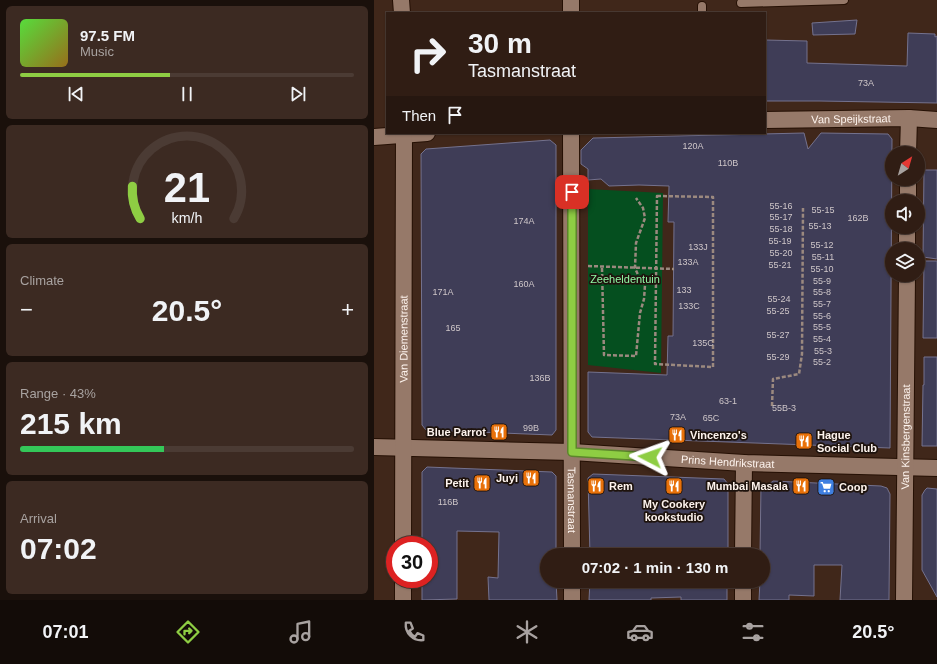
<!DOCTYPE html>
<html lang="en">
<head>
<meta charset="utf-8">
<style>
  :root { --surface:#301d14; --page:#3c2a22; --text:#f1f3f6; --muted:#a8a2a0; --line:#4b3b34; --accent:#8ecd43 }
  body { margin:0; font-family:Arial,sans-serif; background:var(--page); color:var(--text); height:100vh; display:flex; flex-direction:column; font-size:15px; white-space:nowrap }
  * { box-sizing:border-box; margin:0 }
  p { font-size:13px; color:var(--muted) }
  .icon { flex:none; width:22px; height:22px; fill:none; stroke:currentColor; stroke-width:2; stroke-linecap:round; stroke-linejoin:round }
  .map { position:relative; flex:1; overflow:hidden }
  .side { display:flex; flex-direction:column; gap:6px; padding:6px; background:#1a100b; width:374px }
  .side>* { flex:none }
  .guide { position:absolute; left:12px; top:12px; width:380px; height:122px; border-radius:0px; box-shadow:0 1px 3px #0004,0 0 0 1px var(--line); background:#301d14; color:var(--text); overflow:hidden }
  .needle { width:26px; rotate:37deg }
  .controls { position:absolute; left:511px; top:146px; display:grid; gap:8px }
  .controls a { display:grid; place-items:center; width:40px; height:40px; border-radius:50%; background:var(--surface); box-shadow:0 1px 3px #0004,0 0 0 1px var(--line); font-size:20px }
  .speed { position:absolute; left:12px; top:536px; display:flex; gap:8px; font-size:20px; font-weight:700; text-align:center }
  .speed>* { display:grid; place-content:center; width:52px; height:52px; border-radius:50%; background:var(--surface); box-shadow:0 1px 3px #0004,0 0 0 1px var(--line); line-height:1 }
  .speed .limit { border:6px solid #d22; background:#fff; color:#111 }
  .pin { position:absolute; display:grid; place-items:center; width:34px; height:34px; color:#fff; margin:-17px; border-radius:8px; box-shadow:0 2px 6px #0006 }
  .me { position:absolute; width:44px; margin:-22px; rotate:274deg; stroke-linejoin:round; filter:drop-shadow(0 0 3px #0008) }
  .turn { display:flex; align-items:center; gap:14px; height:84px; padding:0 16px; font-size:18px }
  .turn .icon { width:52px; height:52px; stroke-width:2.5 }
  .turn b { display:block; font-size:28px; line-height:34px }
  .then { display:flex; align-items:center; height:38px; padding:0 16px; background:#0003; gap:8px; font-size:15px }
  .big { font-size:30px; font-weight:700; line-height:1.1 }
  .side .card { flex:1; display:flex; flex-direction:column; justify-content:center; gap:6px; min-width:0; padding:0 14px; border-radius:6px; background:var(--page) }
  .side .dial { align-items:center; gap:0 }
  .dial svg { height:104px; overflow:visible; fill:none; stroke:var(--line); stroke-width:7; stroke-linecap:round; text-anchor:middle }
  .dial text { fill:var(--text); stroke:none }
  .song { display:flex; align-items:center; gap:12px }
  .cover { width:48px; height:48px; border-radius:6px; background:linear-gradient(135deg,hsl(110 70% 55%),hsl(40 70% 35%)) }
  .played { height:4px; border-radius:2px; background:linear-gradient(90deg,var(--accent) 45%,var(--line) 45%) }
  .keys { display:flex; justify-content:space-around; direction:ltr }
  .heat { display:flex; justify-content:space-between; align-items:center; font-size:22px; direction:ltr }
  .charge { height:6px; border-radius:3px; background:linear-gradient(90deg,#34c759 43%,var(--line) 0) }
  .trip { position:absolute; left:166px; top:548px; width:230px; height:40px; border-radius:20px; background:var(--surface); box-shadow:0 1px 3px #0004,0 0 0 1px var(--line); font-weight:700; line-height:40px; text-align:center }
  .tabs { display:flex; height:64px; justify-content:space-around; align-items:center; background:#130c08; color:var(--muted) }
  .tabs .icon { width:28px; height:28px }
  .tabs .current { color:var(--accent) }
  .tabs b { font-size:18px; color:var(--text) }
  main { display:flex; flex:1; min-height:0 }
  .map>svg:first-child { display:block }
  .green { fill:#054f1f }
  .building { fill:#3f3d57; stroke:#74728e }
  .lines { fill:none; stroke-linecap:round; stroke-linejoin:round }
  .service-casing { stroke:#251004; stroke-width:10 }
  .minor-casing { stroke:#251004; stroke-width:18 }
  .path { stroke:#9b897f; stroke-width:2.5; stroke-dasharray:4 2; stroke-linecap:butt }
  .service { stroke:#967969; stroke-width:8 }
  .minor { stroke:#967969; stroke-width:16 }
  .route-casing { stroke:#5c852c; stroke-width:10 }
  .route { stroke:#8ecd43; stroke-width:7 }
  .labels { text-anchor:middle; stroke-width:3.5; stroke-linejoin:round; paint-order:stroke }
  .number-label { font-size:9px; fill:#cec6c8 }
  .street-label { font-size:11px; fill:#fdf3ed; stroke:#1e130d }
  .park-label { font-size:11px; fill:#90f8a4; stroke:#1e130d }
  .poi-label { font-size:11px; font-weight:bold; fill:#fdf3ed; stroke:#1e130d; text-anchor:end }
</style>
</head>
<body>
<main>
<section class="side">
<div class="card">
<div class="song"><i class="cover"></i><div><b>97.5 FM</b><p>Music</p></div></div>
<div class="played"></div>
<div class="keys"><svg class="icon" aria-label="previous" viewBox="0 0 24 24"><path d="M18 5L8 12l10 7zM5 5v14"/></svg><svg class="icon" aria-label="pause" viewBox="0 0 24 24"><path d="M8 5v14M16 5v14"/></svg><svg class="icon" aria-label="next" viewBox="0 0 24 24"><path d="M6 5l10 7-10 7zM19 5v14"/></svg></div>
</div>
<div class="card dial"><svg viewBox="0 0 100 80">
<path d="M14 69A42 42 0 1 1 86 69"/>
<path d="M14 69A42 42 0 0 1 8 44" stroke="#8ecd43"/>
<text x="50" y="56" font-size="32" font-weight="700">21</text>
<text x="50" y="72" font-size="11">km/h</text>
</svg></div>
<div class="card"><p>Climate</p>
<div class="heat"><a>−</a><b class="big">20.5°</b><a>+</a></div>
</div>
<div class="card"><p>Range · 43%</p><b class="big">215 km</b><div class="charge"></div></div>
<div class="card"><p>Arrival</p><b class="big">07:02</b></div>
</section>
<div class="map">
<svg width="563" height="600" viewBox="0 0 563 600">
  <rect width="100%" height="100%" fill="#40271a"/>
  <path class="green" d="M 214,189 L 289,193 L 287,373 L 214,365 Z"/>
  <g class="building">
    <path d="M 483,20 L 481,34 L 439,35 L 438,23 Z"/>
    <path d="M 534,33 L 561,34 L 561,37 L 563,36 L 563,103 L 445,101 L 391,101 L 391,40 L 433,41 L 433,63 L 533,66 Z"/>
    <path d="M 430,133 L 434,149 L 447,133 L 514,134 L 518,139 L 516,448 L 218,437 L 214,432 L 214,372 L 293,375 L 294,336 L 299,336 L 300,222 L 294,222 L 295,186 L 265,185 L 235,186 L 227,179 L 214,180 L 214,169 L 207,164 L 207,150 L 219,138 Z"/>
    <path d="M 176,140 L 182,145 L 182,430 L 178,435 L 52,430 L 48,425 L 47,154 L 52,149 Z"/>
    <path d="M 550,170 L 563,170 L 563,259 L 549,257 Z"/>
    <path d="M 550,261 L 563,261 L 563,338 L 549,338 Z"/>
    <path d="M 550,357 L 563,357 L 563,446 L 548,446 L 549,385 L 550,385 Z"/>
    <path d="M 53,467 L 178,472 L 182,476 L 182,555 L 173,555 L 173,581 L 182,581 L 183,600 L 115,600 L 114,577 L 124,578 L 125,532 L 83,531 L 83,599 L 48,600 L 48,579 L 55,579 L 55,545 L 48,545 L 48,472 Z"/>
    <path d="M 219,474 L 350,479 L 354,484 L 354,555 L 216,555 L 214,478 Z"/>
    <path d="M 399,481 L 507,486 L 513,488 L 516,494 L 515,600 L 466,600 L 468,565 L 440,565 L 440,596 L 415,595 L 415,600 L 385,600 L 386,581 L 389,581 L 389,555 L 386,555 L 387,485 L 394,485 Z"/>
    <path d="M 553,488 L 563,489 L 563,597 L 548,570 L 548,495 L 551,490 Z"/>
    <path d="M 216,581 L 353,581 L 353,600 L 307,600 L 307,597 L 277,598 L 277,600 L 215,600 Z"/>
  </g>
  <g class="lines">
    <g class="service-casing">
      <g id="service">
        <path d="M 367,3 L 470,0"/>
        <path d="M 328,6 L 328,13"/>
      </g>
    </g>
    <g class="minor-casing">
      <g id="minor">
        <path d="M 27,0 L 28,13"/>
        <path d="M 197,0 L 197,13"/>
        <path id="s1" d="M 391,120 L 535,118 L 563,120"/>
        <path id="s2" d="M 197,133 L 198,555"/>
        <path d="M 0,137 L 53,133"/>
        <path d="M 534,153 L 535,118"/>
        <path d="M 534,201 L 534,179"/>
        <path d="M 533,249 L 533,227"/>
        <path id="s3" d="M 0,447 L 198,452 L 370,463 L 563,468"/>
        <path id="s4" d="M 29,545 L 30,133"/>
        <path d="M 369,555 L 370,463"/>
        <path d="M 29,579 L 29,600"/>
        <path d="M 198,581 L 198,600"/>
        <path d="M 369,600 L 369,581"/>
        <path id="s5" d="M 530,600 L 533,275"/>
      </g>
    </g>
    <g class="path">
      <path d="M 283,196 L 339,197 L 339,367 L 281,364 Z"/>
      <path d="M 214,266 L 300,269"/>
      <path d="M 228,268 L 230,355 L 262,356 L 266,313 L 270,299 L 271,285 L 265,277 L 261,268 L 262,243 L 271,218 L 269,208 L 262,198"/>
      <path d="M 398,406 L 399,379 L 425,374 L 428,354 L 429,208"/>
    </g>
    <use href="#service" class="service"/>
    <use href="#minor" class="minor"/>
  </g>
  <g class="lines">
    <g class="route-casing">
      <path id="route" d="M 198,192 L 198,452 L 276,457"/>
    </g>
    <use href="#route" class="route"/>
  </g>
  <defs>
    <g id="restaurant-square" transform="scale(0.9)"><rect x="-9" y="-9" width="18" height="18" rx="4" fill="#e8710a" stroke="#1e130d"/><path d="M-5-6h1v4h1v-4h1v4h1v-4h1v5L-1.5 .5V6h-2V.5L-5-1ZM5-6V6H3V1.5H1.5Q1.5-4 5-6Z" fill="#fff"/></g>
    <g id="supermarket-square" transform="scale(0.9)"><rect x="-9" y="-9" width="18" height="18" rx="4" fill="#3f7fe0" stroke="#1e130d"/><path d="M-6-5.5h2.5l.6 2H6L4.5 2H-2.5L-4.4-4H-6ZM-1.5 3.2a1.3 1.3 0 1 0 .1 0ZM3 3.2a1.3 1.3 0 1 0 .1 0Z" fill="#fff"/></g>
  </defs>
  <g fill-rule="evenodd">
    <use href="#restaurant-square" x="125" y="432"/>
    <use href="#restaurant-square" x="303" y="435"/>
    <use href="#restaurant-square" x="430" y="441"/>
    <use href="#restaurant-square" x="157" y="478"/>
    <use href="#restaurant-square" x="108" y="483"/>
    <use href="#restaurant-square" x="222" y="486"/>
    <use href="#restaurant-square" x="300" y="486"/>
    <use href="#restaurant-square" x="427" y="486"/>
    <use href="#supermarket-square" x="452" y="487"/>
  </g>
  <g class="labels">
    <g class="number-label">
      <text x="492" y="86">73A</text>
      <text x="319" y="149">120A</text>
      <text x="354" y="166">110B</text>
      <text x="407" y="209">55-16</text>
      <text x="449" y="213">55-15</text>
      <text x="407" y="220">55-17</text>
      <text x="484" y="221">162B</text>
      <text x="150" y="224">174A</text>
      <text x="446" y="229">55-13</text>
      <text x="407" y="232">55-18</text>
      <text x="406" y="244">55-19</text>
      <text x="448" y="248">55-12</text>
      <text x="324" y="250">133J</text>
      <text x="407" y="256">55-20</text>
      <text x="449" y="260">55-11</text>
      <text x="314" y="265">133A</text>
      <text x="406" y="268">55-21</text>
      <text x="448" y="272">55-10</text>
      <text x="448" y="284">55-9</text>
      <text x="150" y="287">160A</text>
      <text x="310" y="293">133</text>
      <text x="69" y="295">171A</text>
      <text x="448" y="295">55-8</text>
      <text x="405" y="302">55-24</text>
      <text x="448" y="307">55-7</text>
      <text x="315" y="309">133C</text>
      <text x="404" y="314">55-25</text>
      <text x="448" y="319">55-6</text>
      <text x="448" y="330">55-5</text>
      <text x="79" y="331">165</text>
      <text x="404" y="338">55-27</text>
      <text x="448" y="342">55-4</text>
      <text x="329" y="346">135C</text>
      <text x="449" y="354">55-3</text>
      <text x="404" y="360">55-29</text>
      <text x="448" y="365">55-2</text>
      <text x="166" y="381">136B</text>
      <text x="354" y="404">63-1</text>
      <text x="410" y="411">55B-3</text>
      <text x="304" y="420">73A</text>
      <text x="337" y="421">65C</text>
      <text x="157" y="431">99B</text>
      <text x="74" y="505">116B</text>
    </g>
    <g class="street-label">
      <text dy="4" stroke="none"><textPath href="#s1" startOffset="86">Van Speijkstraat</textPath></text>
      <text dy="4" stroke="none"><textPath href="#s4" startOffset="206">Van Diemenstraat</textPath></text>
      <text dy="4" stroke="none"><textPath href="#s5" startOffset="163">Van Kinsbergenstraat</textPath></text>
      <text dy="4" stroke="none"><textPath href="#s3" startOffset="354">Prins Hendrikstraat</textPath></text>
      <text dy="4" stroke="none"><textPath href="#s2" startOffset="367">Tasmanstraat</textPath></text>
    </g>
    <g class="park-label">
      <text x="251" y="283">Zeeheldentuin</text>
    </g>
    <g class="poi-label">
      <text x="112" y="436">Blue Parrot</text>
      <text x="316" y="439" text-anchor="start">Vincenzo's</text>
      <text x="443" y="439" text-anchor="start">Hague<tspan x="443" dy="13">Social Club</tspan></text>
      <text x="144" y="482">Juyi</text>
      <text x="95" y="487">Petit</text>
      <text x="235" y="490" text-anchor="start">Rem</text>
      <text x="414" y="490">Mumbai Masala</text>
      <text x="465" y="491" text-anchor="start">Coop</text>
      <text x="300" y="508" text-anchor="middle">My Cookery<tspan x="300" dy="13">kookstudio</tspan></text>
    </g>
  </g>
</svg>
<div class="controls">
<a><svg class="needle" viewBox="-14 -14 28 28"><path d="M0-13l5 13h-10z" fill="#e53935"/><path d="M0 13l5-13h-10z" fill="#a8a2a0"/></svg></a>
<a><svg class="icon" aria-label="sound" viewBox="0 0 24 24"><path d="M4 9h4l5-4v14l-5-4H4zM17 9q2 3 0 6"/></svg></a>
<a><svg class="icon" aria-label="layers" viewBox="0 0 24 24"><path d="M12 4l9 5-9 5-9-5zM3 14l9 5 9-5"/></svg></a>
</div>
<div class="speed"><div class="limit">30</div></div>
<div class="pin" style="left:198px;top:192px;background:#d93025"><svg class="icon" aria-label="arrive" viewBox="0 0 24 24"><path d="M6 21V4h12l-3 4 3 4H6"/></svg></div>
<svg class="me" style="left:276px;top:457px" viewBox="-20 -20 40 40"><path d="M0-17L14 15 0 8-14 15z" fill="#8ecd43" stroke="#fff" stroke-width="4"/></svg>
<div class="trip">07:02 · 1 min · 130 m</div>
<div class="guide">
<div class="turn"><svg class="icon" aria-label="right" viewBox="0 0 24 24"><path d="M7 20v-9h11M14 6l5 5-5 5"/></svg><div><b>30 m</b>Tasmanstraat</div></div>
<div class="then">Then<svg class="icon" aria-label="arrive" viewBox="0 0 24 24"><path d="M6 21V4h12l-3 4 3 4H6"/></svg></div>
</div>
</div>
</main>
<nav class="tabs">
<b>07:01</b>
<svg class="icon current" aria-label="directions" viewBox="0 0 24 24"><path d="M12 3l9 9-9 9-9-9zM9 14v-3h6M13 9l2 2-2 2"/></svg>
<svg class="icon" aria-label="music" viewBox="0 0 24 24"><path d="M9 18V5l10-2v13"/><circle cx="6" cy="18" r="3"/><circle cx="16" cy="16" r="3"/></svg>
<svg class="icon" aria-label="phone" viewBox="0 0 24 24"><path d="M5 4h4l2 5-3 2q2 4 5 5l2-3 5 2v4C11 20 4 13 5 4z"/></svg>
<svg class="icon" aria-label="climate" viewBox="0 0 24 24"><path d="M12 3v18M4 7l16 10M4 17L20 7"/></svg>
<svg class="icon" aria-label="car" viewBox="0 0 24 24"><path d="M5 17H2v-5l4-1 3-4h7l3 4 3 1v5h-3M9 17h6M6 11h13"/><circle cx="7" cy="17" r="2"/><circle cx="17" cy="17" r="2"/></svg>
<svg class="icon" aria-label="filters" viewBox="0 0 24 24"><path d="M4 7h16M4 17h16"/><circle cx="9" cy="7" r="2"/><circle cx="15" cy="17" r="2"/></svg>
<b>20.5°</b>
</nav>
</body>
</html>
